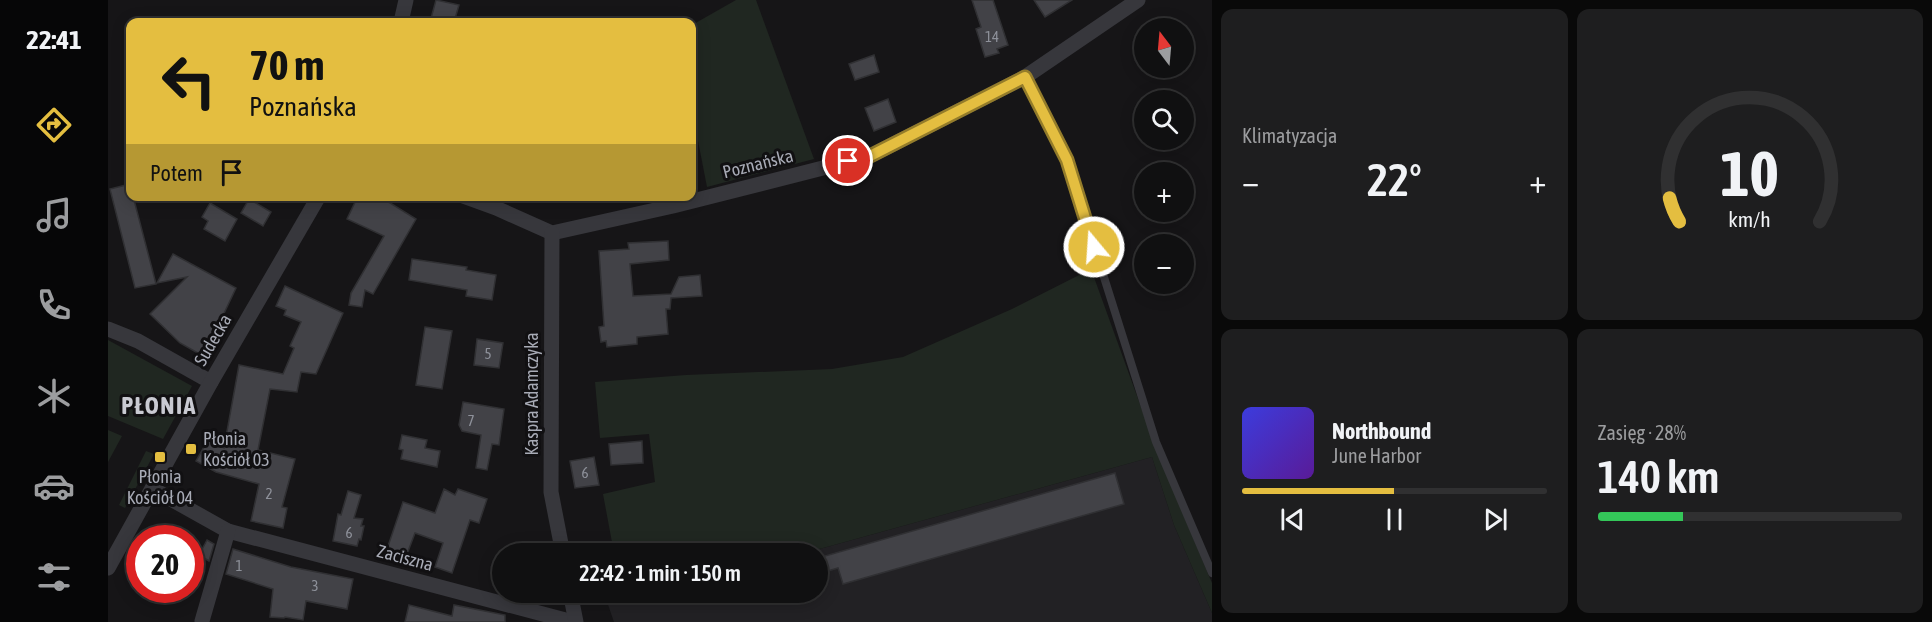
<!DOCTYPE html>
<html lang="pl">
<head>
<meta charset="utf-8">
<style>
  :root { --surface:#101011; --page:#1e1e1f; --text:#f1f3f6; --muted:#9c9d9f; --line:#303031; --accent:#e4be40 }
  body { margin:0; font-family:"Asap Condensed",sans-serif; background:var(--page); color:var(--text); height:100vh; display:flex; flex-direction:column; font-size:22px; white-space:nowrap }
  * { box-sizing:border-box; margin:0 }
  p { font-size:20px; color:var(--muted) }
  .icon { flex:none; width:33px; height:33px; fill:none; stroke:currentColor; stroke-width:2; stroke-linecap:round; stroke-linejoin:round }
  .map { position:relative; flex:1; overflow:hidden }
  .details { display:flex; flex-direction:column; gap:9px; padding:9px; background:#090909; width:720px }
  .details>* { flex:none }
  .banner { position:absolute; left:18px; top:18px; width:570px; height:183px; border-radius:12px; box-shadow:0 3px 15px #0003,0 0 0 2px var(--line); background:#e4be40; color:#111; overflow:hidden }
  .needle { width:39px; rotate:344deg }
  .buttons { position:absolute; left:1026px; top:18px; display:grid; gap:12px }
  .buttons a { display:grid; place-items:center; width:60px; height:60px; border-radius:50%; background:var(--surface); box-shadow:0 3px 15px #0003,0 0 0 2px var(--line); font-size:30px }
  .speed { position:absolute; left:18px; top:525px; display:flex; gap:12px; font-size:30px; font-weight:700; text-align:center }
  .speed>* { display:grid; place-content:center; width:78px; height:78px; border-radius:50%; background:var(--surface); box-shadow:0 3px 15px #0003,0 0 0 2px var(--line); line-height:1 }
  .speed .limit { border:9px solid #d22; background:#fff; color:#111 }
  .pin { position:absolute; display:grid; place-items:center; width:51px; height:51px; color:#fff; margin:-26px; border:3px solid #fff; border-radius:50%; box-shadow:0 2px 6px #0007 }
  .me { position:absolute; width:66px; margin:-33px; rotate:342deg; stroke-linejoin:round; filter:drop-shadow(0 0 4px #0008) }
  .turn { display:flex; align-items:center; gap:21px; height:126px; padding:0 24px; font-size:27px }
  .turn .icon { width:78px; height:78px; stroke-width:2.5 }
  .turn b { display:block; font-size:42px; line-height:51px }
  .then { display:flex; align-items:center; height:57px; padding:0 24px; background:#0003; gap:12px; font-size:22px }
  .big { font-size:45px; font-weight:600; line-height:1.1 }
  .details .tile { flex:1; display:flex; flex-direction:column; justify-content:center; gap:9px; min-width:0; padding:0 21px; border-radius:12px; background:var(--page) }
  .details .dial { align-items:center; gap:0 }
  .dial svg { height:156px; overflow:visible; fill:none; stroke:var(--line); stroke-width:7; stroke-linecap:round; text-anchor:middle }
  .dial text { fill:var(--text); stroke:none }
  .song { display:flex; align-items:center; gap:18px }
  .cover { width:72px; height:72px; border-radius:9px; background:linear-gradient(135deg,hsl(240 70% 55%),hsl(270 70% 35%)) }
  .played { height:6px; border-radius:3px; background:linear-gradient(90deg,var(--accent) 50%,var(--line) 50%) }
  .keys { display:flex; justify-content:space-around; direction:ltr }
  .heat { display:flex; justify-content:space-between; align-items:center; font-size:33px; direction:ltr }
  .charge { height:9px; border-radius:4px; background:linear-gradient(90deg,#34c759 28%,var(--line) 0) }
  .details .tiles { flex:1; display:grid; gap:9px; grid-template-columns:repeat(2,1fr) }
  .trip { position:absolute; left:384px; top:543px; width:336px; height:60px; border-radius:30px; background:var(--surface); box-shadow:0 3px 15px #0003,0 0 0 2px var(--line); font-weight:600; line-height:60px; text-align:center }
  main { display:flex; flex:1; min-height:0 }
  .tabs { display:flex; flex-direction:column; width:108px; justify-content:space-around; align-items:center; background:#060607; color:var(--muted) }
  .tabs .icon { width:42px; height:42px }
  .tabs .on { color:var(--accent) }
  .tabs b { font-size:27px; color:var(--text) }
  .map>svg:first-child { display:block }
  .built { fill:#222124 }
  .green { fill:#202721 }
  .building { fill:#424247; stroke:#303033; stroke-width:1.5 }
  .lines { fill:none; stroke-linecap:round; stroke-linejoin:round }
  .service { stroke:#37373c; stroke-width:8 }
  .minor { stroke:#37373c; stroke-width:15 }
  .route-casing { stroke:#947c2a; stroke-width:15 }
  .route { stroke:#e4be40; stroke-width:10 }
  .poi-dot { fill:#e4be40; stroke:#111012; stroke-width:2 }
  .labels { text-anchor:middle; stroke-width:6; stroke-linejoin:round; paint-order:stroke }
  .number-label { font-size:15px; fill:#8e919a }
  .street-label { font-size:18px; fill:#a8abb6; stroke:#111012 }
  .poi-label { font-size:18px; fill:#a8abb6; stroke:#111012; text-anchor:start }
  .district-label { font-size:24px; font-weight:bold; letter-spacing:1.5px; fill:#c9cad2; stroke:#111012 }
</style>
</head>
<body>
<main>
<nav class="tabs">
<b>22:41</b>
<svg class="icon on" aria-label="directions" viewBox="0 0 24 24"><path d="M12 3l9 9-9 9-9-9zM9 14v-3h6M13 9l2 2-2 2"/></svg>
<svg class="icon" aria-label="music" viewBox="0 0 24 24"><path d="M9 18V5l10-2v13"/><circle cx="6" cy="18" r="3"/><circle cx="16" cy="16" r="3"/></svg>
<svg class="icon" aria-label="phone" viewBox="0 0 24 24"><path d="M5 4h4l2 5-3 2q2 4 5 5l2-3 5 2v4C11 20 4 13 5 4z"/></svg>
<svg class="icon" aria-label="climate" viewBox="0 0 24 24"><path d="M12 3v18M4 7l16 10M4 17L20 7"/></svg>
<svg class="icon" aria-label="car" viewBox="0 0 24 24"><path d="M5 17H2v-5l4-1 3-4h7l3 4 3 1v5h-3M9 17h6M6 11h13"/><circle cx="7" cy="17" r="2"/><circle cx="17" cy="17" r="2"/></svg>
<svg class="icon" aria-label="filters" viewBox="0 0 24 24"><path d="M4 7h16M4 17h16"/><circle cx="9" cy="7" r="2"/><circle cx="15" cy="17" r="2"/></svg>
</nav>
<div class="map">
<svg width="1104" height="622" viewBox="0 0 1104 622">
  <rect width="100%" height="100%" fill="#161517"/>
  <path class="built" d="M 1044,457 L 1066,525 L 1104,613 L 1104,622 L 506,622 L 496,593 L 710,592 L 710,554 L 697,553 Z"/>
  <g class="green">
    <path d="M 628,0 L 648,0 L 706,159 L 599,187 L 584,110 L 584,25 Z"/>
    <path d="M 983,269 L 1050,454 L 1104,583 L 1104,613 L 1066,525 L 1044,457 L 697,553 L 647,553 L 645,549 L 628,554 L 506,553 L 495,494 L 547,482 L 541,434 L 492,438 L 487,382 L 578,375 L 724,369 L 795,357 L 904,309 Z"/>
    <path d="M 0,340 L 84,386 L 55,439 L 0,416 Z"/>
    <path d="M 0,430 L 14,436 L 0,462 Z"/>
    <path d="M 38,451 L 46,454 L 17,508 L 11,505 Z"/>
  </g>
  <g class="building">
    <path d="M 328,0 L 351,5 L 346,22 L 322,22 Z"/>
    <path d="M 864,0 L 885,0 L 900,45 L 889,49 L 891,53 L 877,57 L 868,29 L 873,27 Z"/>
    <path d="M 926,0 L 964,0 L 937,17 Z"/>
    <path d="M 766,55 L 771,72 L 747,80 L 741,64 Z"/>
    <path d="M 780,99 L 788,122 L 766,131 L 757,108 Z"/>
    <path d="M 22,184 L 22,196 L 25,196 L 48,284 L 27,288 L 2,189 Z"/>
    <path d="M 250,196 L 271,196 L 308,219 L 265,294 L 257,290 L 254,307 L 241,305 L 243,293 L 276,236 L 239,219 Z"/>
    <path d="M 141,199 L 163,212 L 155,226 L 133,213 Z"/>
    <path d="M 102,203 L 129,219 L 117,241 L 96,229 L 100,221 L 94,217 Z"/>
    <path d="M 560,241 L 561,260 L 522,264 L 525,296 L 563,294 L 571,277 L 592,275 L 594,296 L 563,298 L 562,309 L 558,309 L 560,334 L 529,337 L 529,344 L 499,347 L 498,341 L 493,342 L 491,327 L 496,326 L 491,251 L 521,249 L 520,243 Z"/>
    <path d="M 65,254 L 128,288 L 110,326 L 111,327 L 95,356 L 72,343 L 42,314 L 79,277 L 49,283 Z"/>
    <path d="M 304,259 L 359,267 L 358,270 L 388,275 L 384,300 L 358,296 L 359,290 L 301,280 Z"/>
    <path d="M 177,286 L 235,313 L 208,374 L 193,372 L 189,392 L 162,389 L 150,450 L 187,459 L 174,507 L 179,508 L 175,528 L 143,521 L 151,484 L 108,472 L 88,461 L 100,440 L 116,448 L 131,365 L 175,374 L 186,348 L 182,346 L 193,322 L 176,315 L 178,310 L 168,306 Z"/>
    <path d="M 317,327 L 344,331 L 334,389 L 308,385 Z"/>
    <path d="M 369,339 L 395,343 L 391,368 L 366,365 Z"/>
    <path d="M 355,402 L 396,409 L 391,445 L 384,444 L 379,470 L 368,468 L 373,435 L 354,431 L 351,425 Z"/>
    <path d="M 294,435 L 319,440 L 317,448 L 332,451 L 329,467 L 293,459 L 295,450 L 291,449 Z"/>
    <path d="M 534,441 L 535,463 L 503,465 L 501,444 Z"/>
    <path d="M 486,457 L 491,485 L 467,488 L 462,461 Z"/>
    <path d="M 1007,473 L 1016,504 L 735,584 L 730,568 L 710,574 L 710,558 Z"/>
    <path d="M 336,489 L 347,495 L 350,489 L 379,499 L 371,523 L 362,520 L 344,573 L 327,567 L 335,543 L 307,533 L 296,562 L 277,555 L 295,502 L 327,513 Z"/>
    <path d="M 240,491 L 253,495 L 246,518 L 255,519 L 253,526 L 256,526 L 253,540 L 251,539 L 249,546 L 225,541 L 230,514 L 233,515 Z"/>
    <path d="M 99,540 L 106,544 L 101,561 L 91,555 Z"/>
    <path d="M 125,549 L 183,567 L 245,579 L 239,609 L 198,601 L 195,620 L 177,617 L 176,618 L 162,617 L 165,589 L 118,574 Z"/>
    <path d="M 301,605 L 344,616 L 346,605 L 397,615 L 397,622 L 297,622 Z"/>
  </g>
  <g class="lines">
    <path class="service" d="M 917,77 L 959,160 L 1048,442 L 1104,573"/>
    <g class="minor">
      <path d="M 293,22 L 298,0"/>
      <path d="M 355,196 L 388,208 L 444,233 L 565,206 L 762,156 L 917,77 L 1030,0"/>
      <path d="M 444,233 L 443,492 L 455,554"/>
      <path d="M 0,329 L 30,341 L 103,382"/>
      <path d="M 45,489 L 120,531 L 465,622"/>
      <path d="M 0,568 L 103,382 L 211,196"/>
      <path d="M 462,592 L 468,622"/>
      <path d="M 94,621 L 120,531"/>
    </g>
  </g>
  <g class="lines">
    <g class="route-casing">
      <path id="route" d="M 740,161 L 762,156 L 917,77 L 959,160 L 986,247"/>
    </g>
    <use href="#route" class="route"/>
  </g>
  <g class="poi-dot">
    <rect x="77" y="443" width="12" height="12" rx="3"/>
    <rect x="46" y="451" width="12" height="12" rx="3"/>
  </g>
  <g class="labels">
    <g class="number-label">
      <text x="884" y="42">14</text>
      <text x="380" y="359">5</text>
      <text x="363" y="426">7</text>
      <text x="477" y="478">6</text>
      <text x="161" y="499">2</text>
      <text x="241" y="538">6</text>
      <text x="131" y="571">1</text>
      <text x="207" y="591">3</text>
    </g>
    <g class="street-label">
      <text transform="translate(650 164) rotate(-14)" y="6">Poznańska</text>
      <text transform="translate(105 340) rotate(-60)" y="6">Sudecka</text>
      <text transform="translate(424 394) rotate(-90)" y="6">Kaspra Adamczyka</text>
      <text transform="translate(297 558) rotate(15)" y="6">Zaciszna</text>
    </g>
    <g class="poi-label">
      <text x="95" y="445">Płonia<tspan x="95" dy="21">Kościół 03</tspan></text>
      <text x="52" y="483" text-anchor="middle">Płonia<tspan x="52" dy="21">Kościół 04</tspan></text>
    </g>
    <g class="district-label">
      <text x="51" y="414">PŁONIA</text>
    </g>
  </g>
</svg>
<div class="buttons">
<a><svg class="needle" viewBox="-14 -14 28 28"><path d="M0-13l5 13h-10z" fill="#e53935"/><path d="M0 13l5-13h-10z" fill="#9c9d9f"/></svg></a>
<a><svg class="icon" aria-label="search" viewBox="0 0 24 24"><circle cx="10" cy="10" r="6"/><path d="M15 15l6 6"/></svg></a>
<a>+</a>
<a>−</a>
</div>
<div class="speed"><div class="limit">20</div></div>
<div class="pin" style="left:740px;top:161px;background:#d93025"><svg class="icon" aria-label="arrive" viewBox="0 0 24 24"><path d="M6 21V4h12l-3 4 3 4H6"/></svg></div>
<svg class="me" style="left:986px;top:247px" viewBox="-20 -20 40 40"><circle r="17" fill="#e4be40" stroke="#fff" stroke-width="3"/><path d="M0-11L8 9 0 5-8 9z" fill="#fff"/></svg>
<div class="trip">22:42 · 1 min · 150 m</div>
<div class="banner">
<div class="turn"><svg class="icon" aria-label="left" viewBox="0 0 24 24"><path d="M17 20v-9H6M10 6l-5 5 5 5"/></svg><div><b>70 m</b>Poznańska</div></div>
<div class="then">Potem<svg class="icon" aria-label="arrive" viewBox="0 0 24 24"><path d="M6 21V4h12l-3 4 3 4H6"/></svg></div>
</div>
</div>
<section class="details">
<div class="tiles">
<div class="tile"><p>Klimatyzacja</p>
<div class="heat"><a>−</a><b class="big">22°</b><a>+</a></div>
</div>
<div class="tile dial"><svg viewBox="0 0 100 80">
<path d="M14 69A42 42 0 1 1 86 69"/>
<path d="M14 69A42 42 0 0 1 9 57" stroke="#e4be40"/>
<text x="50" y="56" font-size="32" font-weight="700">10</text>
<text x="50" y="72" font-size="11">km/h</text>
</svg></div>
<div class="tile">
<div class="song"><i class="cover"></i><div><b>Northbound</b><p>June Harbor</p></div></div>
<div class="played"></div>
<div class="keys"><svg class="icon" aria-label="previous" viewBox="0 0 24 24"><path d="M18 5L8 12l10 7zM5 5v14"/></svg><svg class="icon" aria-label="pause" viewBox="0 0 24 24"><path d="M8 5v14M16 5v14"/></svg><svg class="icon" aria-label="next" viewBox="0 0 24 24"><path d="M6 5l10 7-10 7zM19 5v14"/></svg></div>
</div>
<div class="tile"><p>Zasięg · 28%</p><b class="big">140 km</b><div class="charge"></div></div>
</div>
</section>
</main>
</body>
</html>
